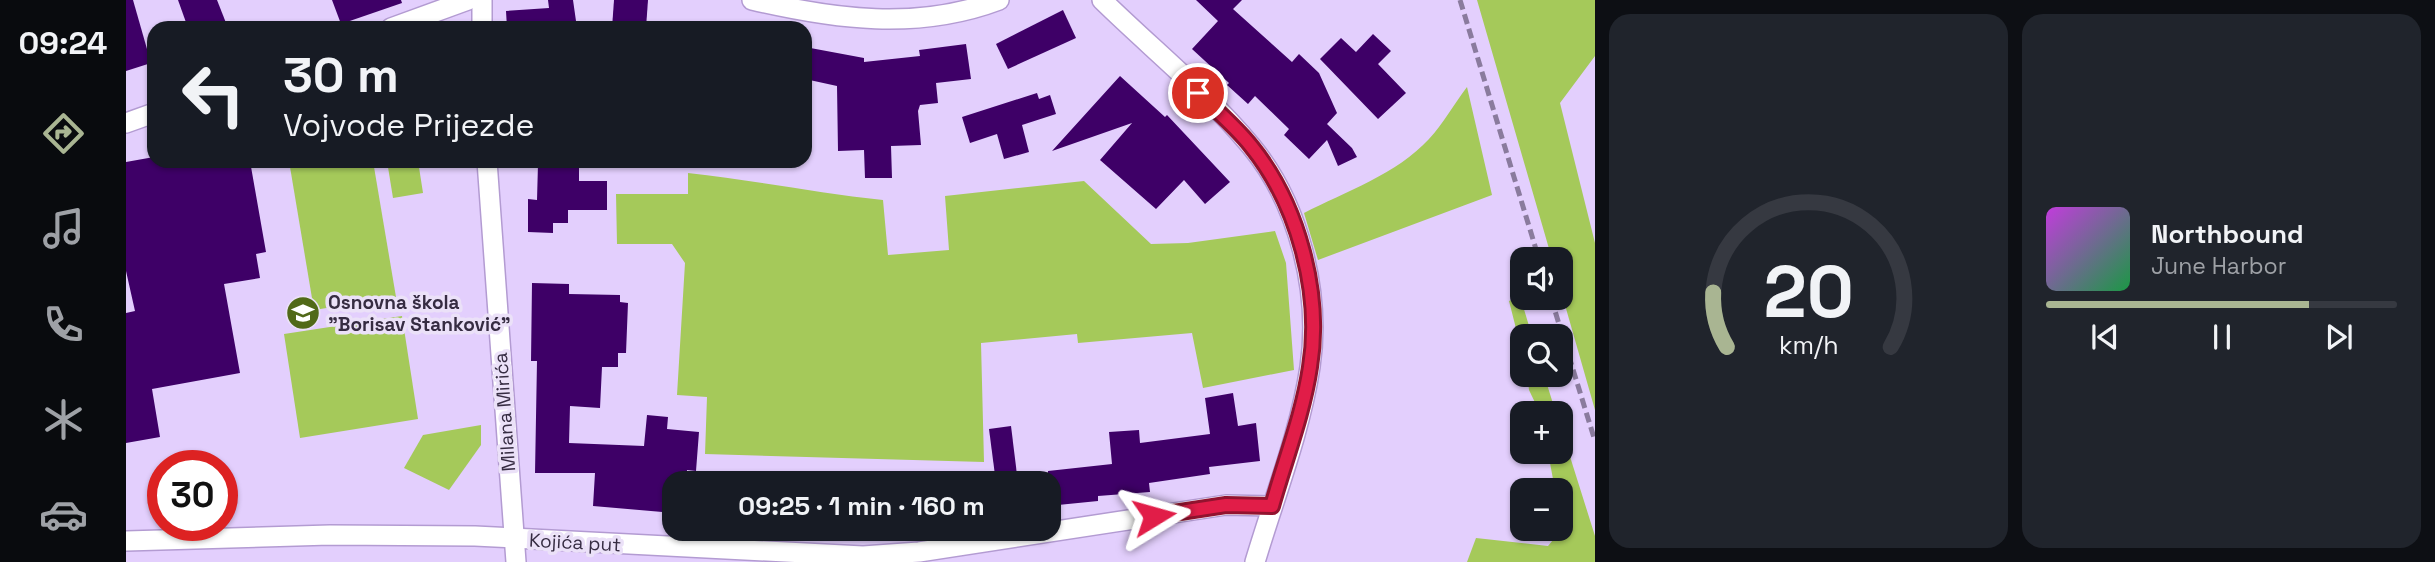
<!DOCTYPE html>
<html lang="en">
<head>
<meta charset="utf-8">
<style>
  :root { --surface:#171b24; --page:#20242c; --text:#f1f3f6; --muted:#9ea1a6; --line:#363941; --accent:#a9b592 }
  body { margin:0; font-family:"Space Grotesk",sans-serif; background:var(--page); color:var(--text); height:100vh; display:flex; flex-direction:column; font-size:26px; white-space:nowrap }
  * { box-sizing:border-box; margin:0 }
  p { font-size:23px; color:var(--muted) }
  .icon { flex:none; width:38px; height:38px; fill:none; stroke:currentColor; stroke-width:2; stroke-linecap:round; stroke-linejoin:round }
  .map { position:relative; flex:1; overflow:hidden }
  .details { display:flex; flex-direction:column; gap:14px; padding:14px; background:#0d0f14; width:840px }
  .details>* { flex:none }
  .top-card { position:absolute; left:21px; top:21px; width:665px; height:147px; border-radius:21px; box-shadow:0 2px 5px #0004; background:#171b24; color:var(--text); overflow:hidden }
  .controls { position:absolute; left:1384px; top:247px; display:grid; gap:14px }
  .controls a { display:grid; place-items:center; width:63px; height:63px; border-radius:14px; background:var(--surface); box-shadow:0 2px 5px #0004; font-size:35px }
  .speed { position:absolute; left:21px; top:450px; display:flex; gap:14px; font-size:35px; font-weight:700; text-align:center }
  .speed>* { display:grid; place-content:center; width:91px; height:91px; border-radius:50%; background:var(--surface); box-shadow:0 2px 5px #0004; line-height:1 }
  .speed .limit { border:10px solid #d22; background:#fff; color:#111 }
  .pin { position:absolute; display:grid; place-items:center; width:60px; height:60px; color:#fff; margin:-30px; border:4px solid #fff; border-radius:50%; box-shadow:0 2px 7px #0007 }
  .me { position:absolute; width:77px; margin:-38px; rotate:82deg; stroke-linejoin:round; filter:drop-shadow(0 0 5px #0008) }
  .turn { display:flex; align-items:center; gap:24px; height:147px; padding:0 21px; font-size:32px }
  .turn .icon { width:91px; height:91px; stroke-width:2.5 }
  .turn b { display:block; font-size:49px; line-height:60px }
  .details .tile { flex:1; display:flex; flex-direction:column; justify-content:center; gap:10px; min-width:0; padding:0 24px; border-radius:21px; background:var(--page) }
  .details .dial { align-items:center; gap:0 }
  .dial svg { height:182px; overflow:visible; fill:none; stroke:var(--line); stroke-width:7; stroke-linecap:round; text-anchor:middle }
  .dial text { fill:var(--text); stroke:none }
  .song { display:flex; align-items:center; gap:21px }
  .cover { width:84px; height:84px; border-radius:10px; background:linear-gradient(135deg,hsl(290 70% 55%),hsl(140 70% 35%)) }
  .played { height:7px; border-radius:4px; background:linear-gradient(90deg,var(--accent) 75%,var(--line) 75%) }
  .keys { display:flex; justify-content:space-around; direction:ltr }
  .details .tiles { flex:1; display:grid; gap:14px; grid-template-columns:repeat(2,1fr) }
  .trip { position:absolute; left:536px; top:471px; width:399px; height:70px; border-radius:21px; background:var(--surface); box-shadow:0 2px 5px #0004; font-weight:600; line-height:70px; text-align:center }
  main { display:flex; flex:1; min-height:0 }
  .menu { display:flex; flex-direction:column; width:126px; justify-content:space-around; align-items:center; background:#090b0e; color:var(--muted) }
  .menu .icon { width:49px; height:49px }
  .menu .active { color:var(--accent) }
  .menu b { font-size:32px; color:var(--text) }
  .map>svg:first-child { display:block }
  .green { fill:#a5c95a }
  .building { fill:#3e0067 }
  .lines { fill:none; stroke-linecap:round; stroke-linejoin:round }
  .minor-casing { stroke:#b39bd2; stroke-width:22 }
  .minor { stroke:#fff; stroke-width:19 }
  .rail { stroke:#8a7b9d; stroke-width:5; stroke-dasharray:10 5; stroke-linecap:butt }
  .route-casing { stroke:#92132f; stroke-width:18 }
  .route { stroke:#e11d48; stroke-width:12 }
  .labels { text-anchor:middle; stroke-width:7; stroke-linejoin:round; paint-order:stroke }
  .poi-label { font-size:19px; font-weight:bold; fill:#362c42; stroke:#ebe1f8; text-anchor:start }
  .street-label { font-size:19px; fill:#362c42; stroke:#ebe1f8 }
</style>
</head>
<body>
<main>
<nav class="menu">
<b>09:24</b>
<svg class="icon active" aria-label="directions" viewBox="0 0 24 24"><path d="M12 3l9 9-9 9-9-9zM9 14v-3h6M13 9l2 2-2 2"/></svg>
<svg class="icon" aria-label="music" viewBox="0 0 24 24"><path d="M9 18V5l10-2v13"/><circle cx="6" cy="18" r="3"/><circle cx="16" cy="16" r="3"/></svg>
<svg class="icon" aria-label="phone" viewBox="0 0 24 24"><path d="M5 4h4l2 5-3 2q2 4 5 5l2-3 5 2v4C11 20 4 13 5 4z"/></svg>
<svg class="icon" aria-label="climate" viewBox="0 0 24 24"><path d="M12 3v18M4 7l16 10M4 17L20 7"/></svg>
<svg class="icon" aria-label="car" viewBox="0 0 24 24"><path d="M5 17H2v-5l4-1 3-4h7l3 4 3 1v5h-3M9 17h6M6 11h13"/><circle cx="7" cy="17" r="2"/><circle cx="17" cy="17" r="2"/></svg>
</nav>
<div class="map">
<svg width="1469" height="562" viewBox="0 0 1469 562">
  <rect width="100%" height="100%" fill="#e3cffd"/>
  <g class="green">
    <path d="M 1351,0 L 1469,0 L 1469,56 L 1434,103 L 1469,243 L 1469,410 L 1435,291 L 1435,259 L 1426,259 Z"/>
    <path d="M 1341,87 L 1366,195 L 1192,260 L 1178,213 C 1219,192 1271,174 1303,139 C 1317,124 1328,104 1341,87 Z"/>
    <path d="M 163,161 L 247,161 L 270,297 L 188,310 Z"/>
    <path d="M 261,161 L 292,161 L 297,193 L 267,198 Z"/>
    <path d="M 562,173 C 627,180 691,193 757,200 L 762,255 L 823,250 L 819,196 L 958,181 L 1025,244 L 1062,243 L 1149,231 L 1160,263 L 1168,370 L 1077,388 L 1066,333 L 952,343 L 951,334 L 855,343 L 858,462 L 579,454 L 581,397 L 551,395 L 559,263 L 546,244 L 491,244 L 490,194 L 562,194 Z"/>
    <path d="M 1394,296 L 1406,336 L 1396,336 L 1396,352 L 1383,301 Z"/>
    <path d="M 276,316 L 292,419 L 174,438 L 158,334 Z"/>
    <path d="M 1401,375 L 1418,375 L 1430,413 L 1414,413 L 1403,390 Z"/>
    <path d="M 355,425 L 355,445 L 323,490 L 278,468 L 297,435 Z"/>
    <path d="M 1435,428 L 1469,536 L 1469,562 L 1341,562 L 1350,538 L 1422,546 L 1437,528 L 1435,490 L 1429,490 L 1422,452 L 1435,452 Z"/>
  </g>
  <g class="building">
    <path d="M 0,0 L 7,0 L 25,63 L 0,71 Z"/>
    <path d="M 52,0 L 91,0 L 102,28 L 62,28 Z"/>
    <path d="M 206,0 L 275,0 L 276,3 L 215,24 Z"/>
    <path d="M 422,0 L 447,0 L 451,28 L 381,28 L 380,11 L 423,8 Z"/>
    <path d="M 488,0 L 522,0 L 520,28 L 486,28 Z"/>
    <path d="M 1070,0 L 1116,0 L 1107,9 L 1166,62 L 1173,54 L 1193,73 L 1211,113 L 1201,124 L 1226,148 L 1231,157 L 1212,166 L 1201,140 L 1183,159 L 1158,135 L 1163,129 L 1129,96 L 1122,104 L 1101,85 L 1103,83 L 1066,49 L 1092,21 Z"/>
    <path d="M 937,10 L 950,38 L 882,69 L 870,44 Z"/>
    <path d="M 1247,34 L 1265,51 L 1252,64 L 1280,93 L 1252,119 L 1194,59 L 1215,38 L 1230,52 Z"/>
    <path d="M 840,44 L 845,79 L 810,83 L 812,103 L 794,105 L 792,111 L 795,145 L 765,146 L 766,178 L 739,178 L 738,150 L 712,151 L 711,86 L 679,79 L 679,47 L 738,58 L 738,62 L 794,56 L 793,50 Z"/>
    <path d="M 994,76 L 1039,117 L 1041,115 L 1104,182 L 1079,204 L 1058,180 L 1030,209 L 974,160 L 1006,123 L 926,151 Z"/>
    <path d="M 911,93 L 913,99 L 924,95 L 930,114 L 896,125 L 903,152 L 878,159 L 871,134 L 844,143 L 836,117 Z"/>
    <path d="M 28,157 L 28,161 L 124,161 L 140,252 L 130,254 L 134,278 L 98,284 L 114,373 L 26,389 L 34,437 L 0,443 L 0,313 L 9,311 L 0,271 L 0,162 Z"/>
    <path d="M 412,164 L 453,165 L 453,181 L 481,181 L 481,210 L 442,210 L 442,223 L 427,223 L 427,233 L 402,232 L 402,199 L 411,200 Z"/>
    <path d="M 406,283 L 443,284 L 443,294 L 494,295 L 494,302 L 502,303 L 500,353 L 492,353 L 492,367 L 476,367 L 474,408 L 444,406 L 443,443 L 518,446 L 521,415 L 542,417 L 541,429 L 573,432 L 570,471 L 561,470 L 560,483 L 548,483 L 548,513 L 467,506 L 469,473 L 409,473 L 411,361 L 405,361 Z"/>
    <path d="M 1107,393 L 1112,426 L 1130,423 L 1134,461 L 1083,467 L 1084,474 L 1023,483 L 1024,492 L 972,496 L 972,501 L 922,506 L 922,471 L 986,464 L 983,432 L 1013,430 L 1014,443 L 1084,434 L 1079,398 Z"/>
    <path d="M 885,426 L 892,483 L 870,483 L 863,429 Z"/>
  </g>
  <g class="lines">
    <g class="minor-casing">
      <g id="minor">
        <path d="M 626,0 C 708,19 791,31 873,0"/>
        <path d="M 976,0 C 1025,48 1081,93 1125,146 C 1173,204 1195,293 1184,367 C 1174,433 1148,498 1129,562"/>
        <path d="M 265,28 L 342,0"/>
        <path d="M 356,28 L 356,0"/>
        <path d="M 0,123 L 28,113"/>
        <path d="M 361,161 L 390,562"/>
        <path d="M 0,541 L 204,535 L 349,536 L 737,556 L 793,552 L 1100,505 L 1146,506"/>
      </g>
    </g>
    <use href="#minor" class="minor"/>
    <g class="rail">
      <path d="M 1334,0 L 1413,259"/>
      <path d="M 1425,298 L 1469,441"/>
    </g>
  </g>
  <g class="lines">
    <g class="route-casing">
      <path id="route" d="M 1028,516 L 1100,505 L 1146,506 C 1159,460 1177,414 1184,367 C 1196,293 1172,204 1125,146 C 1110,127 1090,110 1072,93"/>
    </g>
    <use href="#route" class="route"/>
  </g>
  <defs>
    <g id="school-disc" transform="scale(1.75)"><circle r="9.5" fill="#516918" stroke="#ebe1f8"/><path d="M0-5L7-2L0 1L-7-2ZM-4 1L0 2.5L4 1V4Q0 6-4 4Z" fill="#fff"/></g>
  </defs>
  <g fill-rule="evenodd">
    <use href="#school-disc" x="177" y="313"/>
  </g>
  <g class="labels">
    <g class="poi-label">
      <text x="202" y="309">Osnovna škola<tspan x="202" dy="22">"Borisav Stanković"</tspan></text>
    </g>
    <g class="street-label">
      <text transform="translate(378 412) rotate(-94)" y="7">Milana Mirića</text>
      <text transform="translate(449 542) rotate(3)" y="7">Kojića put</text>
    </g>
  </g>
</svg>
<div class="controls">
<a><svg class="icon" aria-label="sound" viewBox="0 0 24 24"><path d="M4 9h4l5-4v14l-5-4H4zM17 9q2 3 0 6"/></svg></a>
<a><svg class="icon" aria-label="search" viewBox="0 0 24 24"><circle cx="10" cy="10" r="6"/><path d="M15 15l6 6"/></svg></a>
<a>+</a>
<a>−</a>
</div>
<div class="speed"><div class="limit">30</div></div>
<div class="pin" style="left:1072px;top:93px;background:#d93025"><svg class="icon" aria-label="arrive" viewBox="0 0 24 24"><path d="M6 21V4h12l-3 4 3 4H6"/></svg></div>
<svg class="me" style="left:1028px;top:516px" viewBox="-20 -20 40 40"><path d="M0-17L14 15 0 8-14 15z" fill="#e11d48" stroke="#fff" stroke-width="4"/></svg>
<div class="trip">09:25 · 1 min · 160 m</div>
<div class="top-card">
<div class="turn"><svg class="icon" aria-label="left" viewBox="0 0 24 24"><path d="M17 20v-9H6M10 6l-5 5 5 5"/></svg><div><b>30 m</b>Vojvode Prijezde</div></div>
</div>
</div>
<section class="details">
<div class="tiles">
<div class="tile dial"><svg viewBox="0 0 100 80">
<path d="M14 69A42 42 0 1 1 86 69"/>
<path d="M14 69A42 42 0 0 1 8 45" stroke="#a9b592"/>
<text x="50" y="56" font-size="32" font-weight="700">20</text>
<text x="50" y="72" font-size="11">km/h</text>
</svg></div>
<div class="tile">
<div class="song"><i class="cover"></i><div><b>Northbound</b><p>June Harbor</p></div></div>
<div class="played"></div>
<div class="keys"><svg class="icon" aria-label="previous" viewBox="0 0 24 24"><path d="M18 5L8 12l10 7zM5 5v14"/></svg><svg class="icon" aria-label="pause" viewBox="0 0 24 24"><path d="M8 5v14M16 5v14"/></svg><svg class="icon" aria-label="next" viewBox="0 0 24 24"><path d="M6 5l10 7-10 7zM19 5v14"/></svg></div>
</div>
</div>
</section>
</main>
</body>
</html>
